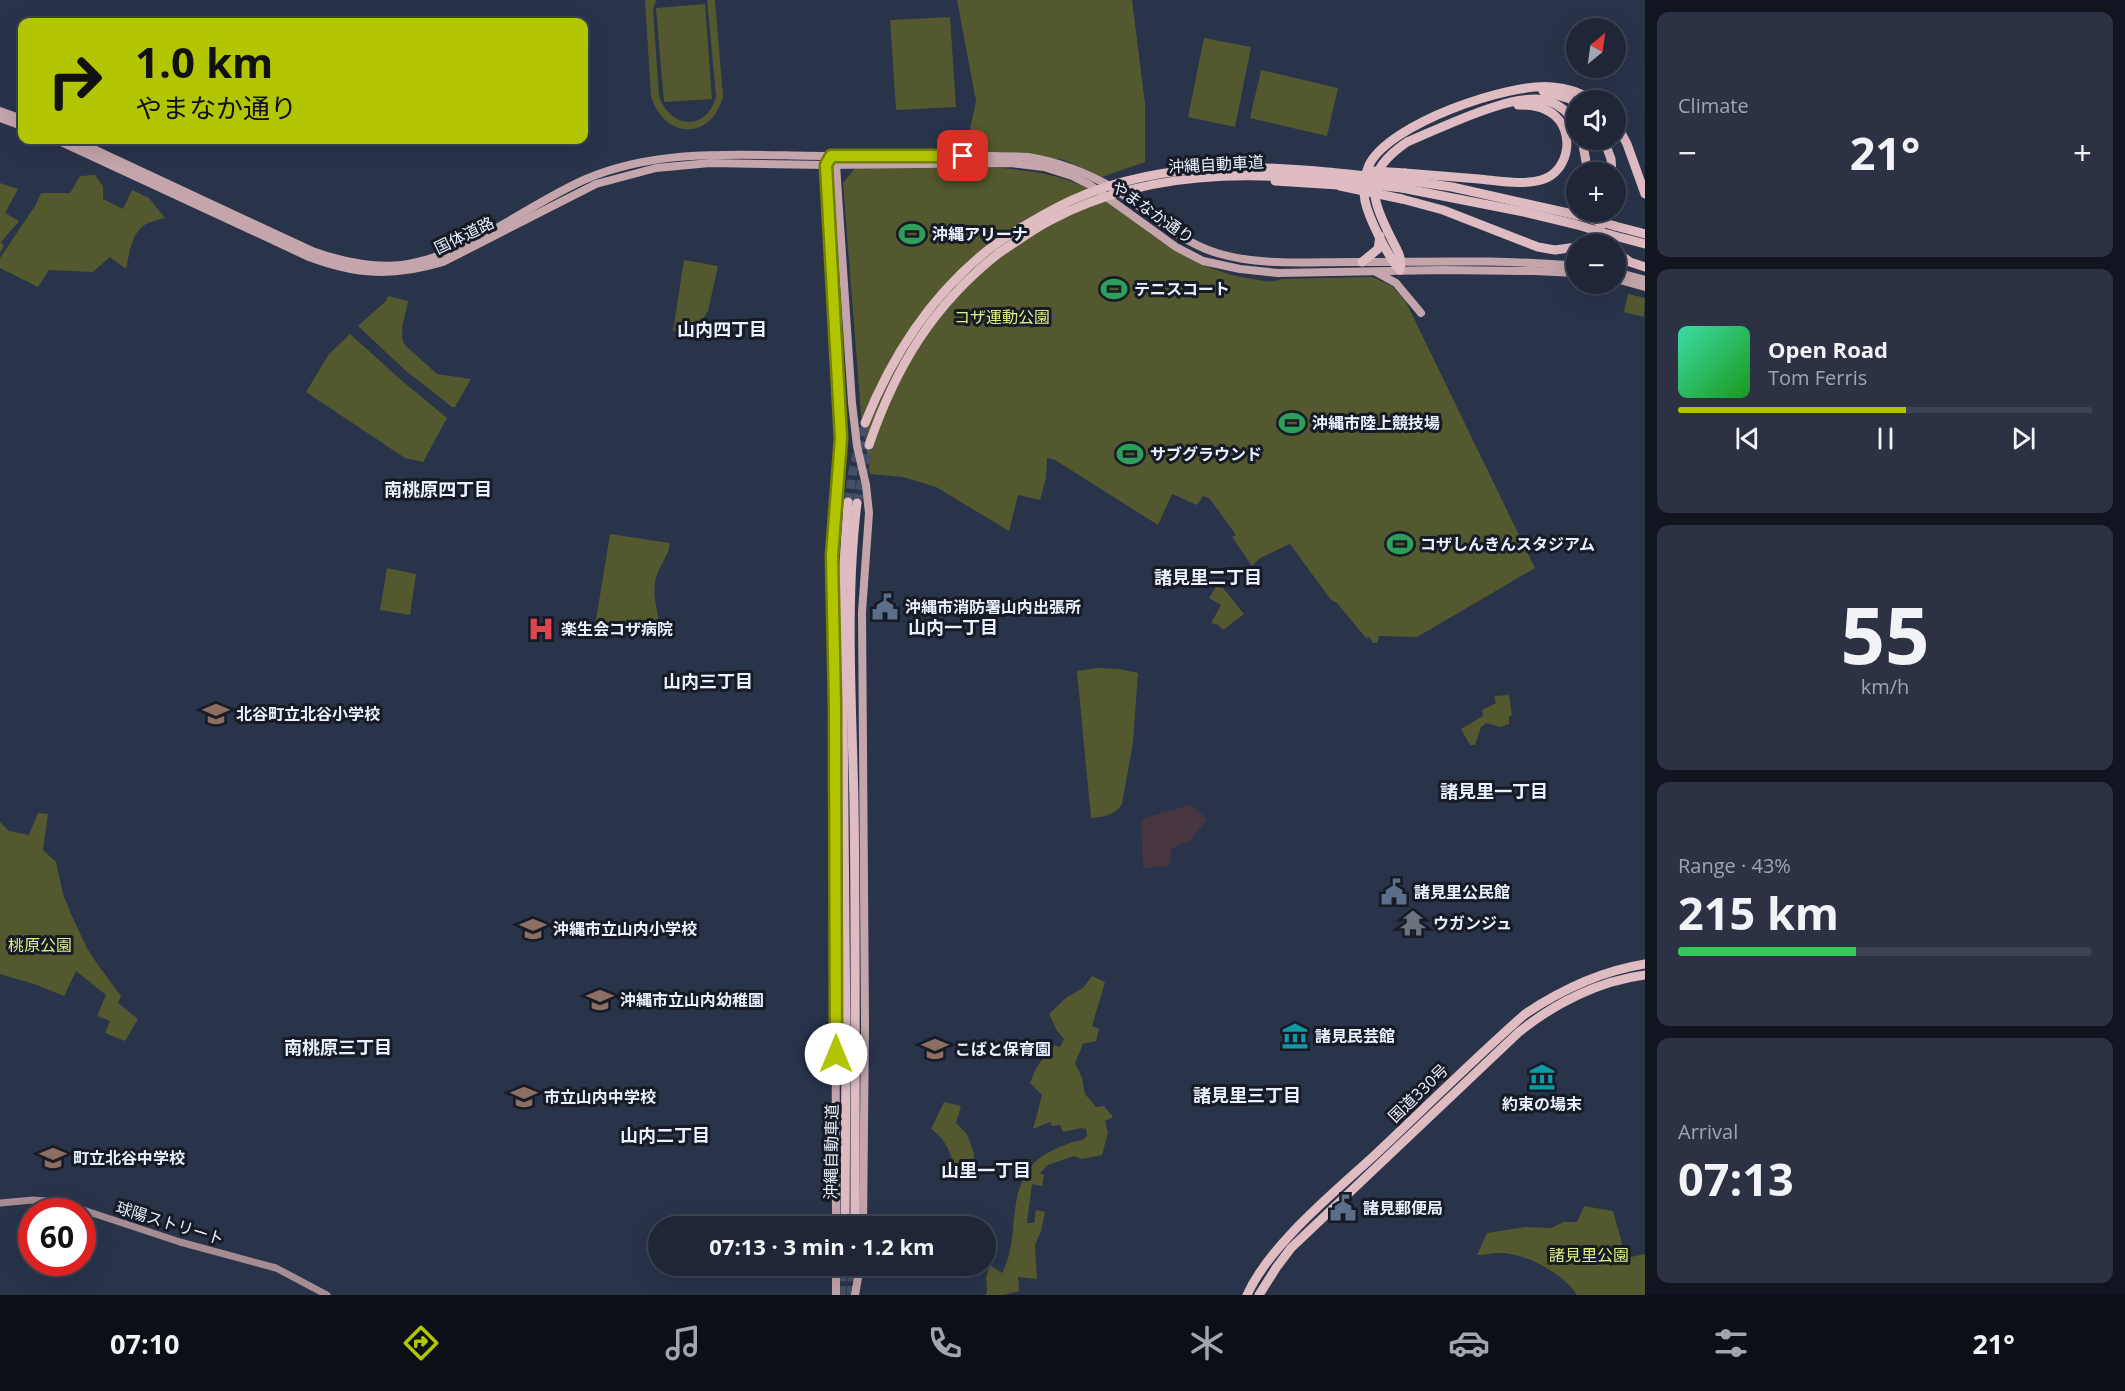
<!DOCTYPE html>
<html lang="en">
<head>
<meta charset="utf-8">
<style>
  :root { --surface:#1f2638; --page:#2c3243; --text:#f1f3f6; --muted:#a1a5ae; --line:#3c4353; --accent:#b1c500 }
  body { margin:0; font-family:"Open Sans","Noto Sans JP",sans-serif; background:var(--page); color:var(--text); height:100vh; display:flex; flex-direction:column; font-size:22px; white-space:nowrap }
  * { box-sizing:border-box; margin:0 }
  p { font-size:20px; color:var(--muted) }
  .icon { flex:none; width:33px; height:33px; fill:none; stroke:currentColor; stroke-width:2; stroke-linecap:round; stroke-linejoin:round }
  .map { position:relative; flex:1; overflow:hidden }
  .side { display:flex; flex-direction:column; gap:12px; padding:12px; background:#11151f; width:480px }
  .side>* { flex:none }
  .hud { position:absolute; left:18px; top:18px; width:570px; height:126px; border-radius:12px; box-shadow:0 6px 24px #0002,0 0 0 2px var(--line); background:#b1c500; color:#111; overflow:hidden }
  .needle { width:39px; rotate:29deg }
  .fabs { position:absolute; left:1566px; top:18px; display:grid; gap:12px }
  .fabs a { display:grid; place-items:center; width:60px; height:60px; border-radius:50%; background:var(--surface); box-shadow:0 6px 24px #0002,0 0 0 2px var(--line); font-size:30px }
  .speed { position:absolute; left:18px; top:1198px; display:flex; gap:12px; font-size:30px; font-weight:700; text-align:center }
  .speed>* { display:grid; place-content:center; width:78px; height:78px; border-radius:50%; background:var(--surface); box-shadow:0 6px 24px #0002,0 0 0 2px var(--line); line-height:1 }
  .speed .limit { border:9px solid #d22; background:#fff; color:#111 }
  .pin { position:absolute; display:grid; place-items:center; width:51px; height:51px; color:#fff; margin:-26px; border-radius:12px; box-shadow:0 3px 9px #0006 }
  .me { position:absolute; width:66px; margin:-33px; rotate:0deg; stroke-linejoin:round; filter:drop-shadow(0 0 4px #0008) }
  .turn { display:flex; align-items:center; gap:21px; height:126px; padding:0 18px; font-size:27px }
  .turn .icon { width:78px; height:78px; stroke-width:2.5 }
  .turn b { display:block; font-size:42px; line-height:51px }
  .big { font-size:45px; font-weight:700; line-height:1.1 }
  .side .card { flex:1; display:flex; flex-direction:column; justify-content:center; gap:9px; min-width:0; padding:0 21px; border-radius:12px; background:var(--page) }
  .side .dial { align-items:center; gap:0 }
  .dial b { font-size:78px; line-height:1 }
  .song { display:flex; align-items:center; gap:18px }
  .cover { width:72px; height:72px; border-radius:9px; background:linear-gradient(135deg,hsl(160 70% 55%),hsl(120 70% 35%)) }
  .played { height:6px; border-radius:3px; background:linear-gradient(90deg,var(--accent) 55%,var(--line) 55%) }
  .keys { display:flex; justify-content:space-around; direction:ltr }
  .heat { display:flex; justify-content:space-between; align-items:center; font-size:33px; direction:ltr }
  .charge { height:9px; border-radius:4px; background:linear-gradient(90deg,#34c759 43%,var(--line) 0) }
  .trip { position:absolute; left:648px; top:1216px; width:348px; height:60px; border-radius:30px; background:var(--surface); box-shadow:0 6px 24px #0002,0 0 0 2px var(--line); font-weight:700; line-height:60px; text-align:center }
  .dock { display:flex; height:96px; justify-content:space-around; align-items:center; background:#0c0f16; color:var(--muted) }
  .dock .icon { width:42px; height:42px }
  .dock .selected { color:var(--accent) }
  .dock b { font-size:27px; color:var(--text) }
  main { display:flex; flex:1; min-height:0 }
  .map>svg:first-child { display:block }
  .commercial { fill:#47353f }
  .green { fill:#53582f }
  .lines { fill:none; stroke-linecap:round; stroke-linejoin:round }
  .highway-tunnel { stroke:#464f65; stroke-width:9; stroke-dasharray:9 4.5; stroke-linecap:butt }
  .secondary { stroke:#a48c91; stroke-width:7 }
  .primary { stroke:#c3a5ab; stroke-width:8 }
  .highway { stroke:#dfbbc2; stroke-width:9 }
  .highway-bridge { stroke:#dfbbc2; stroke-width:9 }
  .route-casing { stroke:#738000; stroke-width:15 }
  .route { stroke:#b1c500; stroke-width:10 }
  .labels { text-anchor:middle; stroke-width:6; stroke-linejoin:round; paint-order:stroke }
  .street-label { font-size:16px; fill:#e9f0ff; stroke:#161b25 }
  .poi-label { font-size:16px; font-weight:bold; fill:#e9f0ff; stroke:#161b25; text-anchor:start }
  .park-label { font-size:16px; fill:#e1ee87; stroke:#161b25 }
  .neighbourhood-label { font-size:18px; font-weight:bold; fill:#e9f0ff; stroke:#161b25 }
</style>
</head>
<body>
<main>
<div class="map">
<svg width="1645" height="1295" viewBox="0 0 1645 1295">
  <rect width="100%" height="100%" fill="#29334a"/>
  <path class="commercial" d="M 1191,805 L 1207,819 L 1190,841 L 1172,848 L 1169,866 L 1143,868 L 1141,822 L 1144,818 Z"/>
  <g class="green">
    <path d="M 645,0 L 656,0 L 653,9 L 659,96 C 670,129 707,132 716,96 L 707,0 L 715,0 L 723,96 C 712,141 664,140 651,96 Z"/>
    <path d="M 957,0 L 1132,0 L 1145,104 L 1145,162 L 1102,177 L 1064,160 L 1012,153 L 965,152 L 976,101 Z"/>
    <path d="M 705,4 L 712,99 L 664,102 L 656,8 Z"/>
    <path d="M 950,17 L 956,107 L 896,110 L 890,20 Z"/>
    <path d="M 1204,38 L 1251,47 L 1235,127 L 1188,117 Z"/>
    <path d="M 1261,70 L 1338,88 L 1327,136 L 1250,118 Z"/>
    <path d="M 855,168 C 922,168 1026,158 1085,187 C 1110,199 1130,219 1152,235 C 1181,256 1212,272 1247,278 C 1260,280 1270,284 1282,279 L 1372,277 L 1392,286 L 1405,300 L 1535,568 L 1417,637 L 1379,636 L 1377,643 L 1373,643 L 1369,637 L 1366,638 L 1337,603 L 1331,600 L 1290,544 L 1260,558 L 1252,566 L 1232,537 L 1236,535 L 1210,499 L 1203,496 L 1197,505 L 1172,494 L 1158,525 L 1055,460 L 1047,458 L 1046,478 L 1040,500 L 1018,495 L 1009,531 L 936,487 L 903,477 L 870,474 L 861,414 L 843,183 Z"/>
    <path d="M 95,175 L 103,186 L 103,199 L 123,209 L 132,190 L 149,198 L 165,218 C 158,220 147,222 142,227 C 131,236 129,256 126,269 L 110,257 L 93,272 L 49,270 L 38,287 L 0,268 L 0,258 L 35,206 L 41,193 L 70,193 L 80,176 Z"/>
    <path d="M 0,183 L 18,189 L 5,213 L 19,221 L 1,242 L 4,246 L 0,253 Z"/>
    <path d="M 684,260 L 718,266 L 708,311 L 693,334 L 673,331 Z"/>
    <path d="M 1628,294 L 1645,298 L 1644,317 L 1624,312 Z"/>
    <path d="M 388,296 L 408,301 C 406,314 397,335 406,346 L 437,374 L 471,379 L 455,407 L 452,407 L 406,371 L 358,326 L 386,301 Z"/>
    <path d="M 350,334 L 400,379 L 447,418 L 423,462 L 405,458 L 306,392 L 329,354 Z"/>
    <path d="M 610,534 L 670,543 C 668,558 657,568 655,583 C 652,603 661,613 658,630 L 596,620 Z"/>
    <path d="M 387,568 L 416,574 L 410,615 L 380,610 Z"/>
    <path d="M 1216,587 L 1223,588 L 1244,614 L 1223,630 L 1218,625 L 1211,623 L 1221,605 L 1209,598 Z"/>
    <path d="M 1097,668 L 1119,669 L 1138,673 L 1133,742 L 1122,804 C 1115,815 1104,817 1091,818 L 1077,671 Z"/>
    <path d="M 1509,695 L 1512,715 L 1509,716 L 1509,724 L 1501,727 L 1486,723 L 1481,727 L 1475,745 L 1470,745 L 1461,729 L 1483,716 L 1482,710 L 1496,703 L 1494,696 Z"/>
    <path d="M 38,813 L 48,814 L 43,850 L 56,862 L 63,894 L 71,914 L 87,948 L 98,965 L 121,996 L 118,1003 L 138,1019 L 125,1041 L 105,1033 L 110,1021 L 97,1016 L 106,995 L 76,971 L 64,996 L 37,985 L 0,974 L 0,822 L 9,831 L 29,835 Z"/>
    <path d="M 1092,976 L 1105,982 L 1092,1026 L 1099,1029 L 1096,1041 L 1083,1044 L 1075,1063 L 1082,1078 L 1085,1094 L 1096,1107 L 1104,1106 L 1113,1117 L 1105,1121 L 1108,1133 L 1102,1155 L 1082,1159 L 1074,1156 L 1048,1165 L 1040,1173 L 1044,1175 L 1042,1186 L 1032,1184 L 1027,1223 L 1034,1223 L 1036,1210 L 1045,1212 L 1041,1231 L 1035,1245 L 1037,1279 L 1018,1277 L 1019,1291 L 1003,1295 L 986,1295 L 987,1289 L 986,1278 L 990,1265 L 1002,1273 C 1021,1239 1005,1194 1034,1163 C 1042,1154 1059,1147 1070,1143 C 1078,1140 1082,1142 1087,1136 L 1086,1129 L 1081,1128 L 1063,1132 L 1060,1125 L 1052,1126 L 1050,1122 L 1033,1129 L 1042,1095 L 1030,1083 L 1036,1068 L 1054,1045 L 1060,1047 L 1064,1039 L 1057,1031 L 1049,1014 L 1067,997 L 1083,988 Z"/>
    <path d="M 944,1102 L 961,1106 L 956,1123 L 967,1134 L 974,1153 L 973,1169 L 956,1172 C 951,1154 947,1140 931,1129 Z"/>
    <path d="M 1584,1206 L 1613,1211 L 1626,1258 L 1645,1254 L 1645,1295 L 1577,1295 C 1564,1274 1526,1253 1500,1253 C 1492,1253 1484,1255 1477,1255 L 1487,1233 L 1525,1227 L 1551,1228 L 1564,1222 L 1577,1222 Z"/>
  </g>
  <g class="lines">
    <g class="highway-tunnel">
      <path d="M 848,502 L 853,471 L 865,423"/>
      <path d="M 857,503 L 869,445"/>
      <path d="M 841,1295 L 843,1266"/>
      <path d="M 851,1295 L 853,1266"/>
    </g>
    <path class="secondary" d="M 0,1203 L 33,1200 L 59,1202 L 180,1242 L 276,1268 L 327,1295"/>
    <g class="primary">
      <path d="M 0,111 L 22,119"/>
      <path d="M 0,118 L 22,126"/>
      <path d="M 57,140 L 309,257 C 357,275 393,277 443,262 L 596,184 L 656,168 L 710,163 L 826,165 L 1011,163 L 1044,167 L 1072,176 L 1090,185 L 1176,247 L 1203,261 L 1240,269 L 1278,273 L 1442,270 L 1534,271 L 1576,273"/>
      <path d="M 74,140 L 312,251 C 340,261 370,268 401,265 C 466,257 526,205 586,179 C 663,146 750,156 832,156 C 897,156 963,154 1028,157 C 1058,162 1086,172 1113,188 C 1148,210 1177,241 1217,253 C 1259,266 1305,262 1348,262 C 1425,262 1500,259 1576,266"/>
      <path d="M 833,161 L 836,165 L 852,403 L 857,446 L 866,485 L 869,513 L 862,612 L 865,1023 L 863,1227"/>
      <path d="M 827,162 L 826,165 L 841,438 L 832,557 L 835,703 L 836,1227"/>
      <path d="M 1376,272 L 1396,283 L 1421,313"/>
      <path d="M 1616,272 L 1645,280"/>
      <path d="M 1616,279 L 1645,287"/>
      <path d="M 836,1266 L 836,1295"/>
      <path d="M 855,1295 L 860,1266"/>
    </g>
    <g class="highway">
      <path d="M 1543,91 L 1570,99 L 1576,104"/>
      <path d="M 1616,123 L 1627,144 L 1645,194"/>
      <path d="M 1582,140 L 1588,172"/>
      <path d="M 1604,140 L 1611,159 L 1612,172"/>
      <path d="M 1405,173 C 1430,175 1455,177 1479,179 C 1500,181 1524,186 1544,179 C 1570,169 1575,131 1553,114 C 1542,106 1531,105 1518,105"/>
      <path d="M 1404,180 L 1452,187 L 1577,215"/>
      <path d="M 1275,181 L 1338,185"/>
      <path d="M 1402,188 L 1524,212 L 1574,224"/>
      <path d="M 1402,199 L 1443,210 L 1538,247 L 1555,250 L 1576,247"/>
      <path d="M 1615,226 L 1645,234"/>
      <path d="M 1599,235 L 1607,244"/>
      <path d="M 1611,235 L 1645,244"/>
      <path d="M 1581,244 C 1594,237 1603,225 1609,212"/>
      <path d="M 1616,252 L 1630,262 L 1645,267"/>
      <path d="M 1362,262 L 1378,249 L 1380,236"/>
      <path d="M 1400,270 C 1388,257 1369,219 1365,201 C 1363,190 1364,176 1369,165 C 1389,124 1509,82 1553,87 C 1567,88 1581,93 1592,100"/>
      <path d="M 1400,270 C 1403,258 1397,250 1392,240 C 1370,196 1362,173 1407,142 C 1439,129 1516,90 1548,101 C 1561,105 1569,113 1576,124"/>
      <path d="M 865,423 C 893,353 933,292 993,246"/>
      <path d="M 869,445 C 896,366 933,305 999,253"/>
      <path d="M 845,1227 L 846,1042 L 842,593 L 848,502"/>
      <path d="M 855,1227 C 855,1086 856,945 854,803 C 852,705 845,600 857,503"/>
      <path d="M 1247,1295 C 1270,1244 1336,1191 1377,1153 C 1426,1107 1474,1059 1525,1014 C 1561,990 1601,971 1645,964"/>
      <path d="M 1259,1295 L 1276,1268 L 1291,1248 L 1519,1032 C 1555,1003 1599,981 1645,975"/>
    </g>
    <g class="highway-bridge">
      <path d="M 1374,171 L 1405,173"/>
      <path d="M 1340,186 L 1402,199"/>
      <path d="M 1577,215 L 1615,226"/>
      <path d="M 1574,224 L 1611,235"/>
      <path d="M 993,246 C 1018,229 1044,213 1072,200 C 1177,152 1293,168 1404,180"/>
      <path d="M 999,253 C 1016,242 1032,230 1049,221 C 1161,161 1281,173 1402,188"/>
    </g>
  </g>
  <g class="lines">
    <g class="route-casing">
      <path id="route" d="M 836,1054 L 835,703 L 832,556 L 841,438 L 826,165 L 831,156 L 963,156"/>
    </g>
    <use href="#route" class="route"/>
  </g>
  <defs>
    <g id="stadium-bare" transform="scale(2.07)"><path d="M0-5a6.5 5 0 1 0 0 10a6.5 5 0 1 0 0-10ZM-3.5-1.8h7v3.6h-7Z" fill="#2e9e5b" stroke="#161b25" stroke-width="2.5" paint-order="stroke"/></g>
    <g id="civic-bare" transform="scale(2.07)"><path d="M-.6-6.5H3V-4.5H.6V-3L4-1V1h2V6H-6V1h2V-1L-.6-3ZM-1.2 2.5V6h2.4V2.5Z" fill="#5c6f8a" stroke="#161b25" stroke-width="2.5" paint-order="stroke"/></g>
    <g id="hospital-bare" transform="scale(2.07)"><path d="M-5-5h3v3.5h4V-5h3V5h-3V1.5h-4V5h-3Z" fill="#e0444e" stroke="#161b25" stroke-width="2.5" paint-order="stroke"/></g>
    <g id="school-bare" transform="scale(2.07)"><path d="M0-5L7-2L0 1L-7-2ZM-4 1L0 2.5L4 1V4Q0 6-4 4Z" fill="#8d6e63" stroke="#161b25" stroke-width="2.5" paint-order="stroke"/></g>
    <g id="temple-bare" transform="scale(2.07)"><path d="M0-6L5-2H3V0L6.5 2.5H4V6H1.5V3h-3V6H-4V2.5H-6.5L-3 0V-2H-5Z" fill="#6b7280" stroke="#161b25" stroke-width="2.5" paint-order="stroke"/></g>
    <g id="museum-bare" transform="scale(2.07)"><path d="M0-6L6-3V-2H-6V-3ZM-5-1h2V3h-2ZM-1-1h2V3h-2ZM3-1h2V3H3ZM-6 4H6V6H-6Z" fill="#0f9aa8" stroke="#161b25" stroke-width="2.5" paint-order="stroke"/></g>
  </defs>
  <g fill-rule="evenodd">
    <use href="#stadium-bare" x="912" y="234"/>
    <use href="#stadium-bare" x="1114" y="289"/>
    <use href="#stadium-bare" x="1292" y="423"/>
    <use href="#stadium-bare" x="1130" y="454"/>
    <use href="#stadium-bare" x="1400" y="544"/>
    <use href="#civic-bare" x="885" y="607"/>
    <use href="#hospital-bare" x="541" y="629"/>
    <use href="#school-bare" x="216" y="714"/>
    <use href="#civic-bare" x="1394" y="892"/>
    <use href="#temple-bare" x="1413" y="923"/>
    <use href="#school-bare" x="533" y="929"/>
    <use href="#school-bare" x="600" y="1000"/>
    <use href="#museum-bare" x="1295" y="1036"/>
    <use href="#school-bare" x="935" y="1049"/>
    <use href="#museum-bare" x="1542" y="1077"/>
    <use href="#school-bare" x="524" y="1097"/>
    <use href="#school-bare" x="53" y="1158"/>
    <use href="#civic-bare" x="1343" y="1208"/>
  </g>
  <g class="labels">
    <g class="street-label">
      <text transform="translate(1216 164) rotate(-3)" y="6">沖縄自動車道</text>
      <text transform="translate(1153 212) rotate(35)" y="6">やまなか通り</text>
      <text transform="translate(464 235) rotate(-26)" y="6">国体道路</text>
      <text transform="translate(1418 1093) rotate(-44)" y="6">国道330号</text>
      <text transform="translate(831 1152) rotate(-89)" y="6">沖縄自動車道</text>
      <text transform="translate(170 1223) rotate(17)" y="6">球陽ストリート</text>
    </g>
    <g class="poi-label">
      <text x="932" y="240">沖縄アリーナ</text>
      <text x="1134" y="295">テニスコート</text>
      <text x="1312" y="429">沖縄市陸上競技場</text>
      <text x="1150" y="460">サブグラウンド</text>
      <text x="1420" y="550">コザしんきんスタジアム</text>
      <text x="905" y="613">沖縄市消防署山内出張所</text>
      <text x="561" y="635">楽生会コザ病院</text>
      <text x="236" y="720">北谷町立北谷小学校</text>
      <text x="1414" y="898">諸見里公民館</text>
      <text x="1433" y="929">ウガンジュ</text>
      <text x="553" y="935">沖縄市立山内小学校</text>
      <text x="620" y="1006">沖縄市立山内幼稚園</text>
      <text x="1315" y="1042">諸見民芸館</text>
      <text x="955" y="1055">こばと保育園</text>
      <text x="544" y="1103">市立山内中学校</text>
      <text x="1542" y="1110" text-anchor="middle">約束の場末</text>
      <text x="73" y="1164">町立北谷中学校</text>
      <text x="1363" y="1214">諸見郵便局</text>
    </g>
    <g class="park-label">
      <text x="1002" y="323">コザ運動公園</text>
      <text x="40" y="951">桃原公園</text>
      <text x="1589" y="1261">諸見里公園</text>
    </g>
    <g class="neighbourhood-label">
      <text x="722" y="336">山内四丁目</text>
      <text x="438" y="496">南桃原四丁目</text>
      <text x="1208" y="584">諸見里二丁目</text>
      <text x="953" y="634">山内一丁目</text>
      <text x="708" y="688">山内三丁目</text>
      <text x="1494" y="798">諸見里一丁目</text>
      <text x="338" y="1054">南桃原三丁目</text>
      <text x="1247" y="1102">諸見里三丁目</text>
      <text x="665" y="1142">山内二丁目</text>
      <text x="986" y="1177">山里一丁目</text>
    </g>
  </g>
</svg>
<div class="fabs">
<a><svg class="needle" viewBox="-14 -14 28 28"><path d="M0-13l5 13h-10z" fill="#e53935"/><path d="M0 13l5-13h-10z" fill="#a1a5ae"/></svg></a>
<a><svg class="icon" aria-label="sound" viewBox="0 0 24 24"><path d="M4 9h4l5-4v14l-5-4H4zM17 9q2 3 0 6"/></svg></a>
<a>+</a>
<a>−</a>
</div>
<div class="speed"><div class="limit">60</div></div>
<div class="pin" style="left:963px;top:156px;background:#d93025"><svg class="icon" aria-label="arrive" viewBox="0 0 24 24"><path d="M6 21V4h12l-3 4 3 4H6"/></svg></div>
<svg class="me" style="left:836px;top:1054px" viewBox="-20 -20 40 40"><circle r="19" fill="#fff"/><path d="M0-13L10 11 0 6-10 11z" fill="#b1c500"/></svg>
<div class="trip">07:13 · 3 min · 1.2 km</div>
<div class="hud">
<div class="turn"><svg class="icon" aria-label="right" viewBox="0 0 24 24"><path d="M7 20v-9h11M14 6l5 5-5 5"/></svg><div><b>1.0 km</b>やまなか通り</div></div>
</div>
</div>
<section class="side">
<div class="card"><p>Climate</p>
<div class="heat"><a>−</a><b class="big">21°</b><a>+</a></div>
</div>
<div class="card">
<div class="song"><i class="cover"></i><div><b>Open Road</b><p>Tom Ferris</p></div></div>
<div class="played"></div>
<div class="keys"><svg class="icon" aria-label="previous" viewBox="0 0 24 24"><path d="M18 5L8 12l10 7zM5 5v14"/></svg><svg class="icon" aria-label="pause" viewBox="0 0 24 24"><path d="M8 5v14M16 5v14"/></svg><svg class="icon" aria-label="next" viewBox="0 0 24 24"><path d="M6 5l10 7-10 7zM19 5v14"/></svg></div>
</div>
<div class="card dial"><b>55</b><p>km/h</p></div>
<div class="card"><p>Range · 43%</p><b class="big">215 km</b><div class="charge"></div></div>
<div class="card"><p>Arrival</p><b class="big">07:13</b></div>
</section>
</main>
<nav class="dock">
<b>07:10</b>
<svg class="icon selected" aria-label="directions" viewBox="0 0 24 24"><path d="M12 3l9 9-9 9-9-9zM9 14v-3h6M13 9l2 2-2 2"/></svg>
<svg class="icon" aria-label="music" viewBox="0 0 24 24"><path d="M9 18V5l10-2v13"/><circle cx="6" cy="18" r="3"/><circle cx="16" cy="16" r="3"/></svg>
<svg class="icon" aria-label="phone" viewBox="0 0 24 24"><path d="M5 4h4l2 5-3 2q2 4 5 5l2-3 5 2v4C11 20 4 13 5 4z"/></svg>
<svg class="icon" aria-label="climate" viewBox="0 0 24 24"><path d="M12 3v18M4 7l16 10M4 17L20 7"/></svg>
<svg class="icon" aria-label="car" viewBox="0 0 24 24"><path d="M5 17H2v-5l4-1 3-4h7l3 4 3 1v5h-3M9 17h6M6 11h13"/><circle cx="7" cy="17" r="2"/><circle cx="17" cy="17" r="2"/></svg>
<svg class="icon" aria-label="filters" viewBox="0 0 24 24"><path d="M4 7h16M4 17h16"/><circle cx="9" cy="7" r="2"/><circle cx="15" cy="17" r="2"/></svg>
<b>21°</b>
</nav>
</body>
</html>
